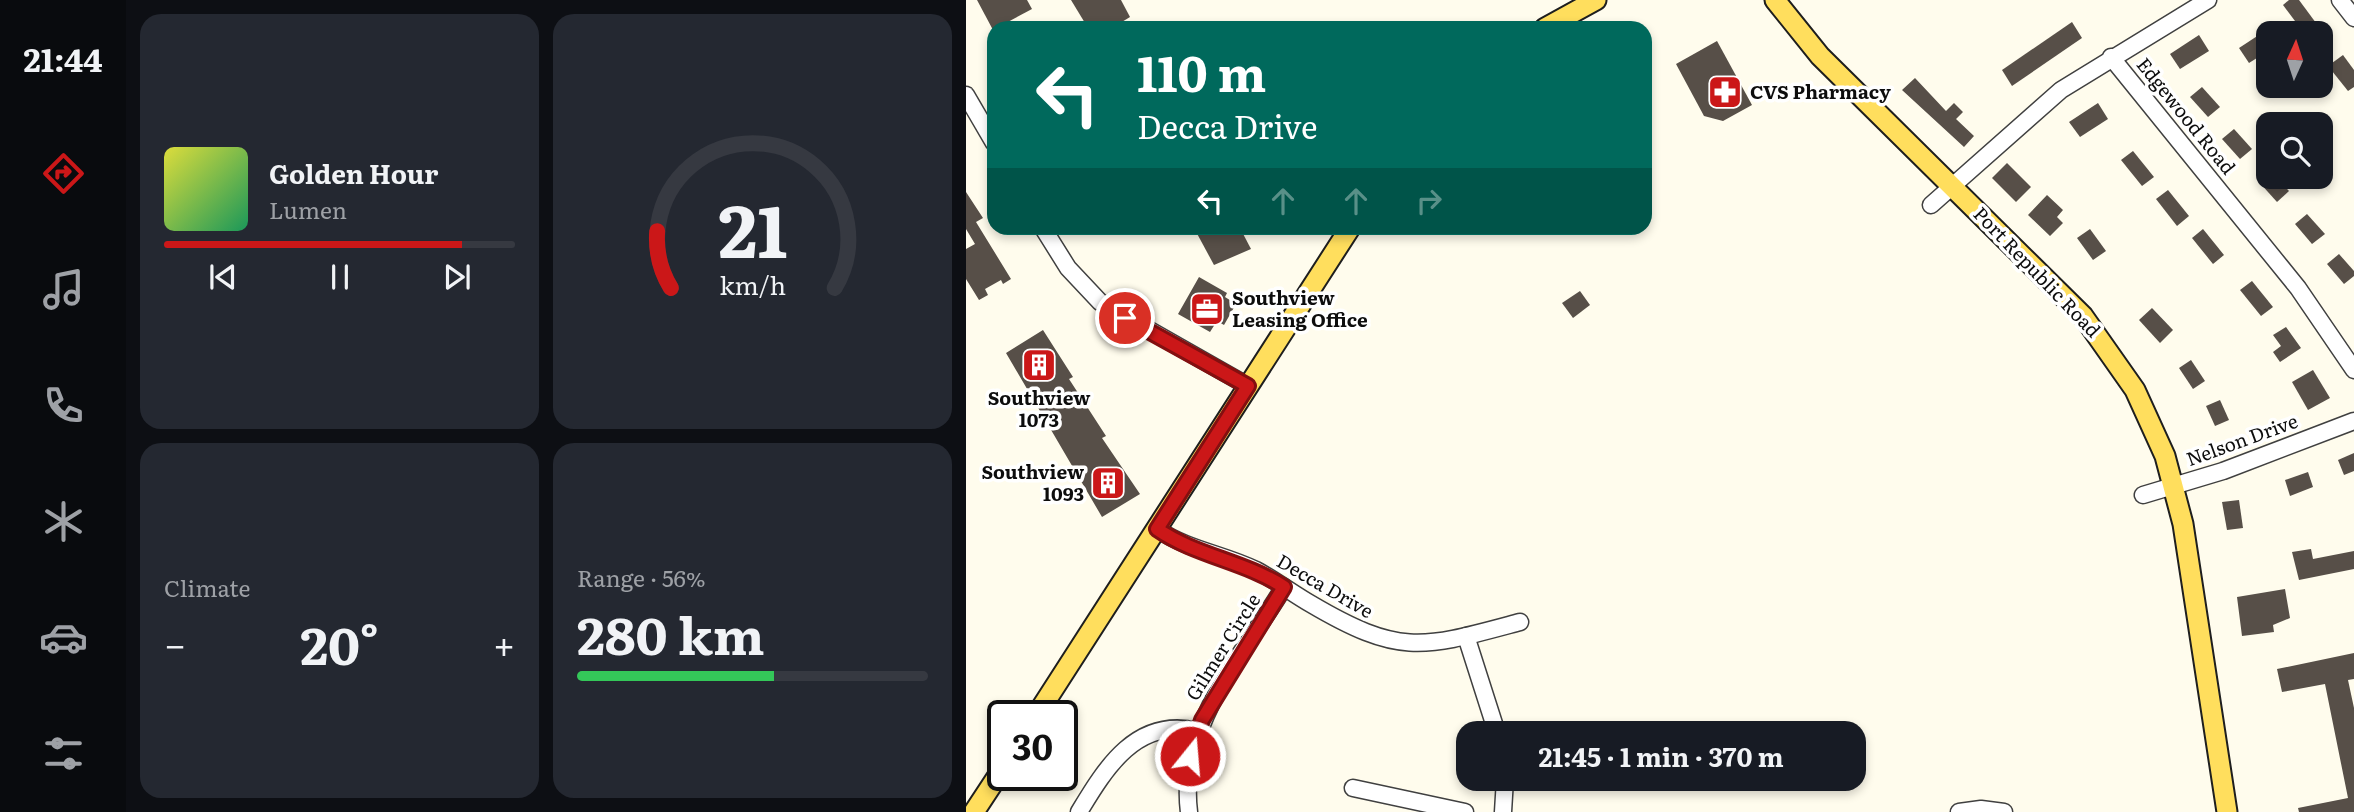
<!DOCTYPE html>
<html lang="en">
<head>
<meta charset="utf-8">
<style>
  :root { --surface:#171b24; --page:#242831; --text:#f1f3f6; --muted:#9ea1a6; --line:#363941; --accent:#cb1718 }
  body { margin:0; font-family:Literata,serif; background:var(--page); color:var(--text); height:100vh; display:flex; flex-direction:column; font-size:26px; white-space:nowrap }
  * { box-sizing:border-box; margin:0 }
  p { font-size:23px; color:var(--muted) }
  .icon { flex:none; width:38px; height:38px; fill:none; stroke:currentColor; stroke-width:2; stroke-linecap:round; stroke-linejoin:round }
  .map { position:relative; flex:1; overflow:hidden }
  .side { display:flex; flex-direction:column; gap:14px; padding:14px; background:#0d0f14; width:840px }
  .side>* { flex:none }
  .guide { position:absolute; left:21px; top:21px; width:665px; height:214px; border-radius:21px; box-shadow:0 4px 10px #0003; background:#00695c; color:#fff; overflow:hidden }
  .needle { width:46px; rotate:3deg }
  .tools { position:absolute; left:1290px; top:21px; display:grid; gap:14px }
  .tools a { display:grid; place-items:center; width:77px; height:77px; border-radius:14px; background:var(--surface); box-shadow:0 4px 10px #0003; font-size:35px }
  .speed { position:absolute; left:21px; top:700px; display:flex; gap:14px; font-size:35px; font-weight:700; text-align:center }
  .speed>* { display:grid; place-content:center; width:91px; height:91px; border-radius:50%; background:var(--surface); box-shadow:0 4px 10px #0003; line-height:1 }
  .speed .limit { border:4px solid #111; border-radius:10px; background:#fff; color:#111 }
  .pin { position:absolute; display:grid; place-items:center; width:60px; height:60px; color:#fff; margin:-30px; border:4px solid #fff; border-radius:50%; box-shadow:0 2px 7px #0007 }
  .me { position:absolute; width:77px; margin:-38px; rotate:17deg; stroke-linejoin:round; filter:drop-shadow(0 0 5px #0008) }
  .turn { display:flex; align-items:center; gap:24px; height:147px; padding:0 35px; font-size:32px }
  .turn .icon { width:91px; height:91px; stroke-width:2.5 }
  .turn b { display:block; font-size:49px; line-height:60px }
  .lanes { display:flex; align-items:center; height:66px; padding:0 35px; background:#0003; justify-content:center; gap:35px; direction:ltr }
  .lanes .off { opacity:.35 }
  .big { font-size:52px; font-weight:700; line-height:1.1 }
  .side .card { flex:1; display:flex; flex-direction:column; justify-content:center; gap:10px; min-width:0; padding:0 24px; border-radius:21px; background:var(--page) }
  .side .dial { align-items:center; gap:0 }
  .dial svg { height:182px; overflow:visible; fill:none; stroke:var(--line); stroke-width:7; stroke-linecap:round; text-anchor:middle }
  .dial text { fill:var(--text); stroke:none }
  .song { display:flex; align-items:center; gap:21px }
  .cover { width:84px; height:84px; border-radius:10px; background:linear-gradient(135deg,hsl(60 70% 55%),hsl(150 70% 35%)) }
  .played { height:7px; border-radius:4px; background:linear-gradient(90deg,var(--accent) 85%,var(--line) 85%) }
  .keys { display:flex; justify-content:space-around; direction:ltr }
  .heat { display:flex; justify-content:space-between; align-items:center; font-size:38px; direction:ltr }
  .charge { height:10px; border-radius:5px; background:linear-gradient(90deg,#34c759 56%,var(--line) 0) }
  .side .tiles { flex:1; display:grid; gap:14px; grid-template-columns:repeat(2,1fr) }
  .trip { position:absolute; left:490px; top:721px; width:410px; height:70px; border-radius:21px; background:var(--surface); box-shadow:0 4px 10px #0003; font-weight:700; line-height:70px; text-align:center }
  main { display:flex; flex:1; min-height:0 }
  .tab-bar { display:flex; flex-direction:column; width:126px; justify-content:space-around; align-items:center; background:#090b0e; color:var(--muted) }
  .tab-bar .icon { width:49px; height:49px }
  .tab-bar .active { color:var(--accent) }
  .tab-bar b { font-size:32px; color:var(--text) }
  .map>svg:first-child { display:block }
  .building { fill:#574f48 }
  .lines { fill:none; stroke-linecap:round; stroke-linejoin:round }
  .minor-casing { stroke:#404040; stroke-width:19 }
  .major-casing { stroke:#1e1e1e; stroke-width:23 }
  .minor { stroke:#fff; stroke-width:16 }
  .major { stroke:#ffde5d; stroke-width:19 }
  .route-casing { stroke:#840f10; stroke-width:18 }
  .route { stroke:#cb1718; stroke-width:12 }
  .labels { text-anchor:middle; stroke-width:7; stroke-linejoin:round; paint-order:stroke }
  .poi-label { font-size:19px; font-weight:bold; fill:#0d0d0d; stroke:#fff; text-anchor:start }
  .street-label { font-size:19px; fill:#0d0d0d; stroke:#fff }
</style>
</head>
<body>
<main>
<nav class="tab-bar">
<b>21:44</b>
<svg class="icon active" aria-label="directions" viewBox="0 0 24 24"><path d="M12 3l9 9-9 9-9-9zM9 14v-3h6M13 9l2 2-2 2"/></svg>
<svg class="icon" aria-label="music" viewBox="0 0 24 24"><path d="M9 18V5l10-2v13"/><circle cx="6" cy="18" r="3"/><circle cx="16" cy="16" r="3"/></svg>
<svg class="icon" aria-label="phone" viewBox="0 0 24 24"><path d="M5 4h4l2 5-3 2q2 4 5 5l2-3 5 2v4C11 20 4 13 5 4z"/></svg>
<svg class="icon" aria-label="climate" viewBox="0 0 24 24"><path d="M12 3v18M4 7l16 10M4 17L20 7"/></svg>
<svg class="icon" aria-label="car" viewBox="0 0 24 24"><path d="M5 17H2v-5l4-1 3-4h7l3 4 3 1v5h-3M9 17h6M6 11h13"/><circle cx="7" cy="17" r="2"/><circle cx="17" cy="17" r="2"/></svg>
<svg class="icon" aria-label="filters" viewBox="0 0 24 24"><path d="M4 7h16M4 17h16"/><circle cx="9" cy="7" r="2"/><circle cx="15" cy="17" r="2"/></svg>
</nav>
<section class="side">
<div class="tiles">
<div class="card">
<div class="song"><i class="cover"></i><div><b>Golden Hour</b><p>Lumen</p></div></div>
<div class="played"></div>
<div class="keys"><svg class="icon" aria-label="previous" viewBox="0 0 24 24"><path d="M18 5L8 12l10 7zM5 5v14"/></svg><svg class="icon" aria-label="pause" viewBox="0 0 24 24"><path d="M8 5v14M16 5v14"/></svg><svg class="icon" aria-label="next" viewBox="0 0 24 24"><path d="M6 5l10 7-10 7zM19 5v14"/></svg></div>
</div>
<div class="card dial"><svg viewBox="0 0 100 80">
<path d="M14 69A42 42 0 1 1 86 69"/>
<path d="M14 69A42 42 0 0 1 8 44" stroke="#cb1718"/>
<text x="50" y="56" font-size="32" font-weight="700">21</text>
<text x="50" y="72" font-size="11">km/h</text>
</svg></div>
<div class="card"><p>Climate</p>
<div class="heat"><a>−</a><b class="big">20°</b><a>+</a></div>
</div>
<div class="card"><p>Range · 56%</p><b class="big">280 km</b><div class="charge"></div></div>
</div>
</section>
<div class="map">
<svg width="1388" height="812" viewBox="0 0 1388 812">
  <rect width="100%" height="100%" fill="#fffced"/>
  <g class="building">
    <path d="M 11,0 L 61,0 L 66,9 L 27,30 Z"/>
    <path d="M 105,0 L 155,0 L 164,17 L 146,28 L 122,28 Z"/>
    <path d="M 1323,0 L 1333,0 L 1353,27 L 1345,33 L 1338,33 L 1317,5 Z"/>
    <path d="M 1106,22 L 1116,38 L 1046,86 L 1036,70 Z"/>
    <path d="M 1302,29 L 1302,51 L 1283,63 L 1273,48 Z"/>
    <path d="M 1233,35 L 1243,51 L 1214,69 L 1204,54 Z"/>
    <path d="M 751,41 L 786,105 L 757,121 L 738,116 L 710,64 Z"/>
    <path d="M 1377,55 L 1388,70 L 1388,87 L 1382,91 L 1362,66 Z"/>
    <path d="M 949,78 L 980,111 L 988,103 L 997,112 L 990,119 L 1008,136 L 998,147 L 936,90 Z"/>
    <path d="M 1236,87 L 1254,107 L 1242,117 L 1224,97 Z"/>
    <path d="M 1132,103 L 1142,119 L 1114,137 L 1103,122 Z"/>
    <path d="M 1268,129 L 1286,149 L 1274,159 L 1256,139 Z"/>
    <path d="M 1167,151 L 1188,177 L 1176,186 L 1155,160 Z"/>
    <path d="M 1041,163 L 1065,187 L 1050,202 L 1026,178 Z"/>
    <path d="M 1299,177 L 1310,177 L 1323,191 L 1311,202 L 1293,182 Z"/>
    <path d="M 1202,190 L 1223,216 L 1211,226 L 1190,199 Z"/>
    <path d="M 0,192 L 17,218 L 10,222 L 45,279 L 37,284 L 35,280 L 19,289 L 22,295 L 13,300 L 0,279 L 0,249 L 9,244 L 0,229 Z"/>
    <path d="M 1081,195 L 1097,210 L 1091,217 L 1097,223 L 1084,236 L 1062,215 Z"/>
    <path d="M 1341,214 L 1359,234 L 1346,244 L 1329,224 Z"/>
    <path d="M 228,228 L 274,228 L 285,249 L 248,265 Z"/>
    <path d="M 1124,229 L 1140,251 L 1127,260 L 1111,238 Z"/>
    <path d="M 1237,229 L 1258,255 L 1247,264 L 1226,238 Z"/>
    <path d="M 1373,254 L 1388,271 L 1388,276 L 1378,284 L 1361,264 Z"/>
    <path d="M 233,277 L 261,293 L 259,297 L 270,304 L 258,325 L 251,321 L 244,332 L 212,314 Z"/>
    <path d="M 1286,281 L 1307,307 L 1295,316 L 1274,290 Z"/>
    <path d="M 614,291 L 624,305 L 607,318 L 596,303 Z"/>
    <path d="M 1186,308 L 1207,330 L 1194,343 L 1173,320 Z"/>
    <path d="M 1320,327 L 1335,348 L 1314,362 L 1307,352 L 1315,346 L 1307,335 Z"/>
    <path d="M 77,330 L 107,377 L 103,379 L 140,436 L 136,438 L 174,494 L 136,517 L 40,353 Z"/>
    <path d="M 1225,360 L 1239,381 L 1227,389 L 1213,368 Z"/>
    <path d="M 1347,370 L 1364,398 L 1342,410 L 1326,382 Z"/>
    <path d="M 1254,400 L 1263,420 L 1249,426 L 1240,406 Z"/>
    <path d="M 1388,453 L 1388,471 L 1378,475 L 1372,460 Z"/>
    <path d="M 1342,472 L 1347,487 L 1324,496 L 1319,480 Z"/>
    <path d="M 1273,500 L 1277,528 L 1261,530 L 1256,502 Z"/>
    <path d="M 1345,549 L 1347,559 L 1388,551 L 1388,569 L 1333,580 L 1326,552 Z"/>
    <path d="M 1319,589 L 1324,618 L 1307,625 L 1308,632 L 1276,636 L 1271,597 Z"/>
    <path d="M 1388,653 L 1388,679 L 1382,680 L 1388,708 L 1388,812 L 1333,812 L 1332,808 L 1382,798 L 1359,684 L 1316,692 L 1311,669 Z"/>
  </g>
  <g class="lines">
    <g class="minor-casing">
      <g id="minor">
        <path d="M 1374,0 L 1388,18"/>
        <path d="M 1145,57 L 1332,288 L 1388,370"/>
        <path d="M 0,95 L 28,143"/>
        <path d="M 965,205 L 1095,90 L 1242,0"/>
        <path d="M 77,228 L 102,268 L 134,302 L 282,386"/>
        <path d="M 1177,495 L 1257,471 L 1388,421"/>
        <path d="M 191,529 C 222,550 257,554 290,570 C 309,580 326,593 345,604 C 435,657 457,648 554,622"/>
        <path d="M 500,636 L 531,733"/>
        <path d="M 387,788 L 499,812"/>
        <path d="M 113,812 C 140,767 171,717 231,731"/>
        <path d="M 223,812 C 212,727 276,656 318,587"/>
        <path d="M 537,812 L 539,779"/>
        <path d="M 993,812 L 1015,809 L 1038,812"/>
      </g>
    </g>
    <g class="major-casing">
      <g id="major">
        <path d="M 809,0 L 854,56 L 1117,316 L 1169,390 L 1199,456 L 1217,524 L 1261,812"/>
        <path d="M 579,28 L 630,0"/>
        <path d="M 70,716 L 384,228"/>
        <path d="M 8,812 L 37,768"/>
      </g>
    </g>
    <use href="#minor" class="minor"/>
    <use href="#major" class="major"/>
  </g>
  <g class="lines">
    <g class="route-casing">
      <path id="route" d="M 159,318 L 282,386 L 191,529 C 230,556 278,561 318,587 L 236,720 L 224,756"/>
    </g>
    <use href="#route" class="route"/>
  </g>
  <defs>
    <g id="pharmacy-square" transform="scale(1.75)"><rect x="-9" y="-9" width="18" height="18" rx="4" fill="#cb1718" stroke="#fff"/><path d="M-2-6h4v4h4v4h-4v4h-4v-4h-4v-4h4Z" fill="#fff"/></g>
    <g id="office-square" transform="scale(1.75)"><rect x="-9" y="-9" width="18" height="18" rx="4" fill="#cb1718" stroke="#fff"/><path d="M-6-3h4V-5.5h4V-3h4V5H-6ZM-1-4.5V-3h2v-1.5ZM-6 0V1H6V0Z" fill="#fff"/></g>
    <g id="building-square" transform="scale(1.75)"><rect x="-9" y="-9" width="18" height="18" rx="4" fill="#cb1718" stroke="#fff"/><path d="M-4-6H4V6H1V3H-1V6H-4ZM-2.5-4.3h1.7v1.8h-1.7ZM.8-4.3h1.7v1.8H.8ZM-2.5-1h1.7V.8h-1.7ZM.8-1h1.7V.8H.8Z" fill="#fff"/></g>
  </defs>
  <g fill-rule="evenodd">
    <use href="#pharmacy-square" x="759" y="92"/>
    <use href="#office-square" x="241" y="309"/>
    <use href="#building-square" x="73" y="365"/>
    <use href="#building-square" x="142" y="483"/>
  </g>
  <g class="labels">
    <g class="poi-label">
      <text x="784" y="99">CVS Pharmacy</text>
      <text x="266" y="305">Southview<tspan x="266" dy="22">Leasing Office</tspan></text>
      <text x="73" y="405" text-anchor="middle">Southview<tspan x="73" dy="22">1073</tspan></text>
      <text x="118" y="479" text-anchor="end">Southview<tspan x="118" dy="22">1093</tspan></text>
    </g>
    <g class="street-label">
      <text transform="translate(1220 116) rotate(51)" y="7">Edgewood Road</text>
      <text transform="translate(1071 272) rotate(46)" y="7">Port Republic Road</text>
      <text transform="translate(1276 440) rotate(-20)" y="7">Nelson Drive</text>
      <text transform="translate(359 586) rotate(30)" y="7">Decca Drive</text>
      <text transform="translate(257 647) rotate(-58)" y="7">Gilmer Circle</text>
    </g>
  </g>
</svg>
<div class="tools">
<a><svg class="needle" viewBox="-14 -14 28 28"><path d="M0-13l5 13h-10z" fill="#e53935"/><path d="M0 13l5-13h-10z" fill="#9ea1a6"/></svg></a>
<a><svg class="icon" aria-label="search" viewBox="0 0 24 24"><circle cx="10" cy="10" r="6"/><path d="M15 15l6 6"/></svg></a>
</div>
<div class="speed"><div class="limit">30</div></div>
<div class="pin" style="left:159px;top:318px;background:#d93025"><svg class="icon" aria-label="arrive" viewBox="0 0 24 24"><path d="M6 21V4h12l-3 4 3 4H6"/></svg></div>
<svg class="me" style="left:224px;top:756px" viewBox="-20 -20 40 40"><circle r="17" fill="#cb1718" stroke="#fff" stroke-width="3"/><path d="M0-11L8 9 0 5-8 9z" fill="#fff"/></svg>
<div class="trip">21:45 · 1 min · 370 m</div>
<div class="guide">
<div class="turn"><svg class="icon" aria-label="left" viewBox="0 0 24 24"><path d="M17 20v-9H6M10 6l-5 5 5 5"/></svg><div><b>110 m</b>Decca Drive</div></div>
<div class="lanes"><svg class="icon" aria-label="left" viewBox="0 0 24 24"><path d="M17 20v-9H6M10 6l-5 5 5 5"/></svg><svg class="icon off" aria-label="ahead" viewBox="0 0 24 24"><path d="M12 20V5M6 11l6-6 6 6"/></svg><svg class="icon off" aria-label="ahead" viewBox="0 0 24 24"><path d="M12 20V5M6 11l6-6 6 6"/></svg><svg class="icon off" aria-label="right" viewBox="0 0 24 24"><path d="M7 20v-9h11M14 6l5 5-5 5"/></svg></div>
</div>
</div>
</main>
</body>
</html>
